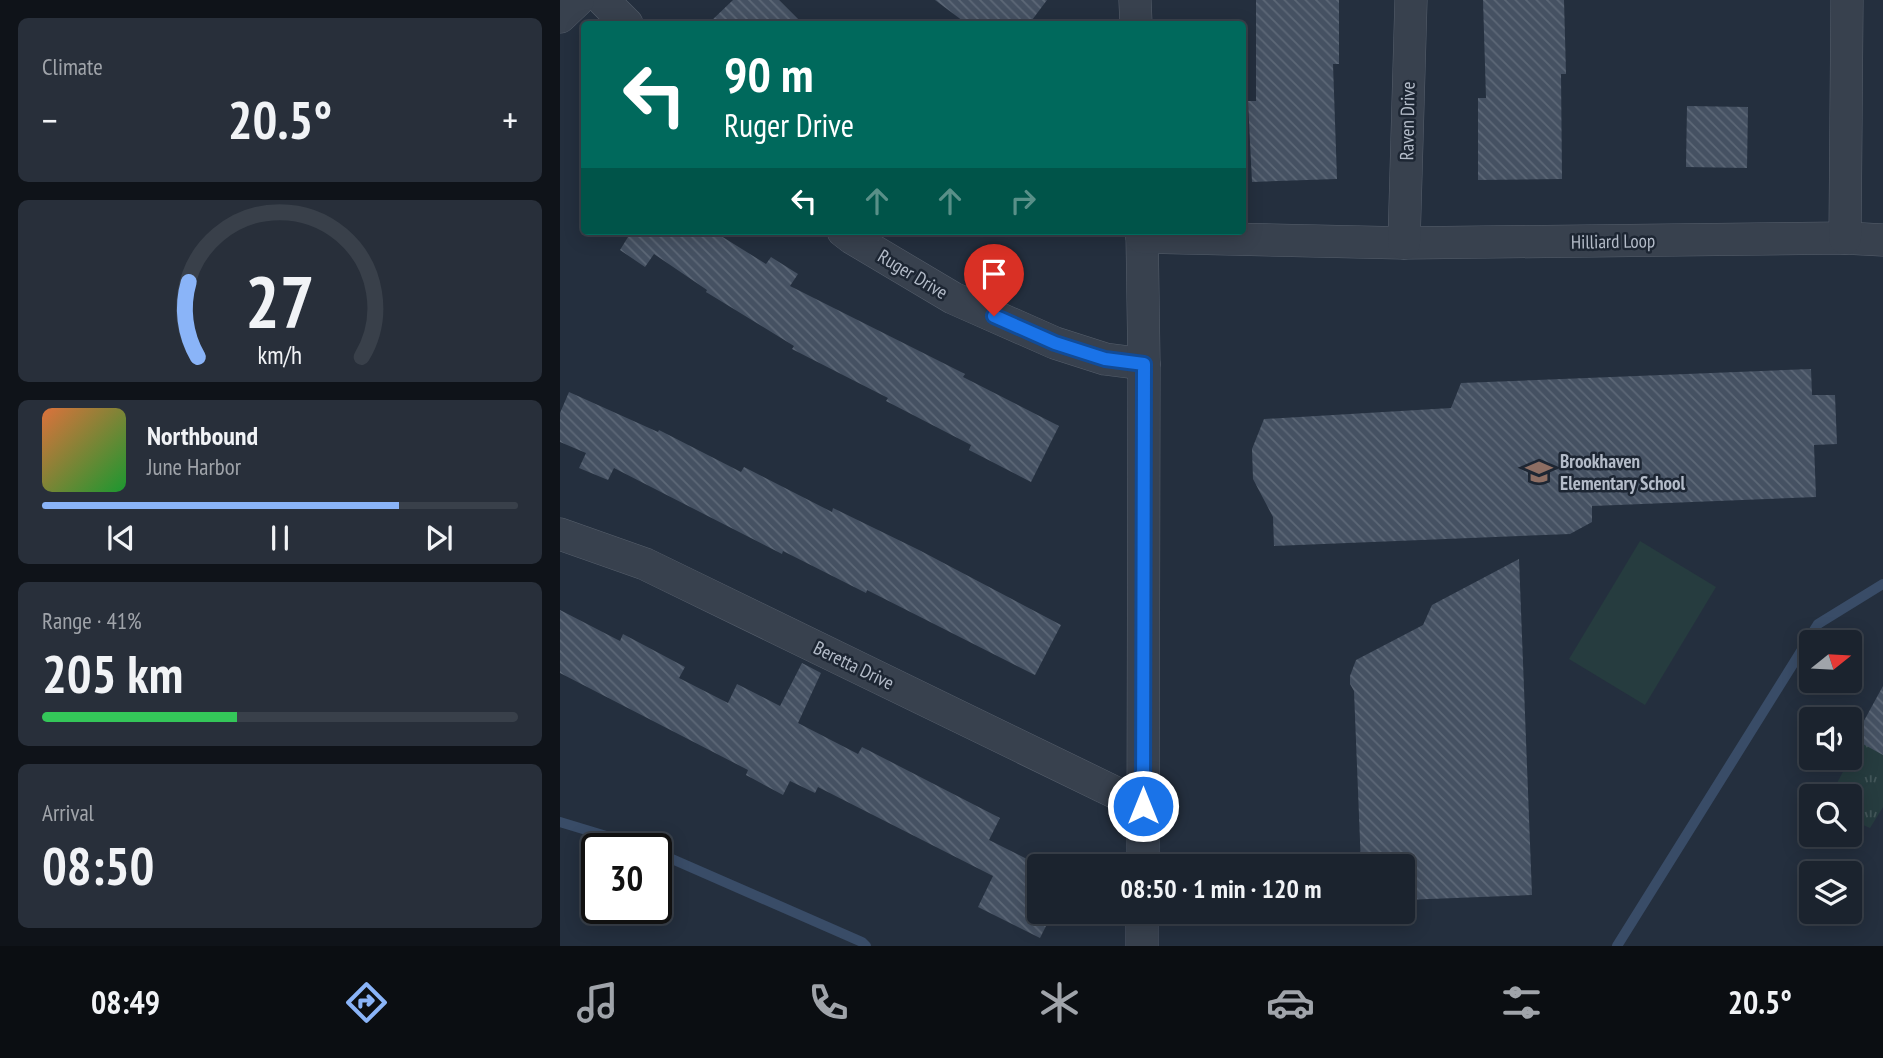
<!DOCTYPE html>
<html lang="en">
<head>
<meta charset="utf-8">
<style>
  :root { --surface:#1b232e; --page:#282f3a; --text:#f1f3f6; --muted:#a0a4aa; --line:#39404a; --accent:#8ab4f8 }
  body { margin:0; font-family:"PT Sans Narrow",sans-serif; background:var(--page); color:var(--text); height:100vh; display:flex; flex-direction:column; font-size:26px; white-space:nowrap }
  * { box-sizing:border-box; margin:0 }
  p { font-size:23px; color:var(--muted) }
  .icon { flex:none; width:38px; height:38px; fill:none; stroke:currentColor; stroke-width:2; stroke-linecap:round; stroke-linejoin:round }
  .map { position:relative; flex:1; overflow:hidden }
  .details { display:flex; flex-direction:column; gap:18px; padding:18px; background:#0f1319; width:560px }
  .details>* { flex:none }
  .hud { position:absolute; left:21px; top:21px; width:665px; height:214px; border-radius:7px; box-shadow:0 4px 18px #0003,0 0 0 2px var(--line); background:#00695c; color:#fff; overflow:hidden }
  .needle { width:46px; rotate:72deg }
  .buttons { position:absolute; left:1239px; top:630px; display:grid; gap:14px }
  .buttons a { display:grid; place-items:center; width:63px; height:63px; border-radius:7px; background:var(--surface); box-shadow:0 4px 18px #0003,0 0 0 2px var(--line); font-size:35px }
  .speed { position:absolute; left:21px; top:833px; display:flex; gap:14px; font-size:35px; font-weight:700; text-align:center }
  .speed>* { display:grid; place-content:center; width:91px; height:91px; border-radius:50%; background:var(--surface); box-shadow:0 4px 18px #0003,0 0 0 2px var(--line); line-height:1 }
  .speed .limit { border:4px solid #111; border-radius:10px; background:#fff; color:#111 }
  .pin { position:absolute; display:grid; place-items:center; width:60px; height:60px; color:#fff; margin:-72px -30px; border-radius:50% 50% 50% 0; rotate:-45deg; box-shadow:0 0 7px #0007 }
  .pin .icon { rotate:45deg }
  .me { position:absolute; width:77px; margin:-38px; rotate:0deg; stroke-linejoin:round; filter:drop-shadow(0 0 5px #0008) }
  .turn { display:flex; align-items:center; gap:24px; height:147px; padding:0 28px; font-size:32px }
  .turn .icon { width:91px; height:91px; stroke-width:2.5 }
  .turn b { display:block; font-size:49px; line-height:60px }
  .lanes { display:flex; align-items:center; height:66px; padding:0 28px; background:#0003; justify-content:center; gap:35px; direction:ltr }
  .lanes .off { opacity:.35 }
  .big { font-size:52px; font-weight:700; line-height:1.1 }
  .details .card { flex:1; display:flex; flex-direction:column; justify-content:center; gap:10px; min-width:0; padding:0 24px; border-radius:10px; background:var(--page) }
  .details .dial { align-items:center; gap:0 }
  .dial svg { height:182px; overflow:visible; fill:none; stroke:var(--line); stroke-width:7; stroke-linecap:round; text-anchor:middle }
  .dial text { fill:var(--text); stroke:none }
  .song { display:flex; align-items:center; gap:21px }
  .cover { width:84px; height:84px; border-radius:10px; background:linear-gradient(135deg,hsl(20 70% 55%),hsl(130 70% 35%)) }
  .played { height:7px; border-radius:4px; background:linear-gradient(90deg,var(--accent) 75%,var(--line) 75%) }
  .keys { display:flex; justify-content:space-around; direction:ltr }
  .heat { display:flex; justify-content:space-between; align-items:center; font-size:38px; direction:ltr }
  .charge { height:10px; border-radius:5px; background:linear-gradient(90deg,#34c759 41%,var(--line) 0) }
  .trip { position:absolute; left:467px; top:854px; width:388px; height:70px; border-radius:7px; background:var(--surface); box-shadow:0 4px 18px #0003,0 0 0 2px var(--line); font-weight:700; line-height:70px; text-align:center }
  .tabs { display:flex; height:112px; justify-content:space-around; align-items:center; background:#0b0e12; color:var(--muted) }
  .tabs .icon { width:49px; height:49px }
  .tabs .current { color:var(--accent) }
  .tabs b { font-size:32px; color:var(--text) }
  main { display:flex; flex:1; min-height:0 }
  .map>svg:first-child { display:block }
  .green { fill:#263c3f }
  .park { fill:url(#park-tufts) }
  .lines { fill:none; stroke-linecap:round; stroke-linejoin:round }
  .stream { stroke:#394c67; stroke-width:10 }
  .building { fill:url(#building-back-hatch) }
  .minor-casing { stroke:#565f6c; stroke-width:33 }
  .minor { stroke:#38414e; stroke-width:32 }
  .route-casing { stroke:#114b97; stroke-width:18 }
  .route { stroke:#1a73e8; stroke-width:12 }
  .labels { text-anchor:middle; stroke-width:5; stroke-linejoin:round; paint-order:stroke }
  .street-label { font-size:19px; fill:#b4bcc9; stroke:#1d2633 }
  .poi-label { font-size:19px; font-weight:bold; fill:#b4bcc9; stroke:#1d2633; text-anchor:start }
</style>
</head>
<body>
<main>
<section class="details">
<div class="card"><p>Climate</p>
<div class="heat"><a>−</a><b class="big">20.5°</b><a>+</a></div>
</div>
<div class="card dial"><svg viewBox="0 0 100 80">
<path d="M14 69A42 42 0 1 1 86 69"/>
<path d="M14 69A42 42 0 0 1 10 36" stroke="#8ab4f8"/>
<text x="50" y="56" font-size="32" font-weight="700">27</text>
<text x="50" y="72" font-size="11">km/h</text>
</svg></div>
<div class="card">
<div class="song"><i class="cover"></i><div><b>Northbound</b><p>June Harbor</p></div></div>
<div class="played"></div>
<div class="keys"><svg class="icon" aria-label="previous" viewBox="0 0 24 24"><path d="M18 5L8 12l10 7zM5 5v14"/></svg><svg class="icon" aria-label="pause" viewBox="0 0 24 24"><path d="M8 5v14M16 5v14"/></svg><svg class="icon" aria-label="next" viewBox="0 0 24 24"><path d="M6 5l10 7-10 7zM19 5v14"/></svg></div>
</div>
<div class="card"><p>Range · 41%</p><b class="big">205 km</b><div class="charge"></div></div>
<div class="card"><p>Arrival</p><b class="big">08:50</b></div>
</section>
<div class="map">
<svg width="1323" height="946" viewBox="0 0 1323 946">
  <defs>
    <pattern id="park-tufts" width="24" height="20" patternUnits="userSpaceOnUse" patternTransform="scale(1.75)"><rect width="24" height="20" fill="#263c3f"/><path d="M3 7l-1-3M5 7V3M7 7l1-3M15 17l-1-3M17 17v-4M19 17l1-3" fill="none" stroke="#435659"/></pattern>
    <pattern id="building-back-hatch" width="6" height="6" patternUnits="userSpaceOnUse" patternTransform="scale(1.75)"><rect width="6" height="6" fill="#455162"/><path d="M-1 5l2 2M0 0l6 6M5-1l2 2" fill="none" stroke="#5d6877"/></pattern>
  </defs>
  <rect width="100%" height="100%" fill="#242f3e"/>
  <path class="green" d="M 1080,541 L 1156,587 L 1085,705 L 1009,659 Z"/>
  <path class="park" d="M 1318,707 L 1323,709 L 1323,807 L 1310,828 L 1290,819 L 1290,796 L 1270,796 Z"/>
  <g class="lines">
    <g class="stream">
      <path d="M 0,822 L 89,849"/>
      <path d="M 96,852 L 302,942 L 306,946"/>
      <path d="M 1057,946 L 1258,624 L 1323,584"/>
    </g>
  </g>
  <g class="building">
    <path d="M 173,0 L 219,0 L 243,24 L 148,24 Z"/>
    <path d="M 375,0 L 487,0 L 469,24 L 407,24 Z"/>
    <path d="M 696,0 L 779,0 L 779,64 L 773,64 L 777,179 L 692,182 L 688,101 L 696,101 Z"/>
    <path d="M 923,0 L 1004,0 L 1006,74 L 1001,74 L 1002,179 L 918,180 L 918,98 L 926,98 Z"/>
    <path d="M 1127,106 L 1188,107 L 1187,168 L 1126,167 Z"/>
    <path d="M 60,231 L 153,231 L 206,264 L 211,257 L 238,274 L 230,286 L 405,374 L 403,377 L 499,426 L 471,482 L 409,450 L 411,445 L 326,401 L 328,398 L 232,349 L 234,346 L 146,292 L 147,290 L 94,254 L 85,267 L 60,250 L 68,237 Z"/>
    <path d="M 1251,369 L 1252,395 L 1275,395 L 1277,444 L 1254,445 L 1256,497 L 1032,506 L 1032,522 L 1010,534 L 714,546 L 713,517 L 693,479 L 692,449 L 704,419 L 891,408 L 901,383 Z"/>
    <path d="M 9,392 L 98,432 L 99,430 L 181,472 L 184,467 L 272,512 L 273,508 L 359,550 L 501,625 L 475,675 L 307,590 L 306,593 L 223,551 L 222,554 L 54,468 L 48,480 L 19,468 L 26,453 L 0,442 L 0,413 Z"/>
    <path d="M 959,559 L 972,895 L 844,900 L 844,866 L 801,866 L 794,691 L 790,684 L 790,676 L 796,660 L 863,625 L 872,605 Z"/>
    <path d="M 0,610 L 60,641 L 63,634 L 125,667 L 119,678 L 168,703 L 177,684 L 220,706 L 242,663 L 261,673 L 238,723 L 298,754 L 302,747 L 440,818 L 429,840 L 481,866 L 480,866 L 480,912 L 493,912 L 480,938 L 418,907 L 433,876 L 258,787 L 255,793 L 230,781 L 223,795 L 186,775 L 188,770 L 0,673 Z"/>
    <path d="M 1323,686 L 1323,755 L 1294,739 Z"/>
  </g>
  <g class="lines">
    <g class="minor-casing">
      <g id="minor">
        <path d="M 43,0 L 67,24"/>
        <path d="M 575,0 L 576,24"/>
        <path d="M 0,17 L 18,0"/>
        <path d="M 283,231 L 292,238 L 393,298 L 495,343 L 545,359 L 584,364"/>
        <path d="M 582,231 L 584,364 L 583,866"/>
        <path d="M 582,237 L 844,243 L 1285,238 L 1323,240"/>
        <path d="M 1285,238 L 1287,0"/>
        <path d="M 844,243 L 851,0"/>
        <path d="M 0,534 L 85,564 L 583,806"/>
        <path d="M 582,946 L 582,912"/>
      </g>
    </g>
    <use href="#minor" class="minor"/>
  </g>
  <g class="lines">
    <g class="route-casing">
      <path id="route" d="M 434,316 L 495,343 L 545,359 L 584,364 L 583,806"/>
    </g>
    <use href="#route" class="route"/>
  </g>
  <defs>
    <g id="school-bare" transform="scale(2.1)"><path d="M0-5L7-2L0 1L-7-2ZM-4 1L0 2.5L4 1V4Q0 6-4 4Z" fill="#8d6e63" stroke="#1d2633" stroke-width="2.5" paint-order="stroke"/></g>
  </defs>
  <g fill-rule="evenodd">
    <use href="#school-bare" x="979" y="472"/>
  </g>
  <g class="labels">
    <g class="street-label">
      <text transform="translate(847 121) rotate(-89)" y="7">Raven Drive</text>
      <text transform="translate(1053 241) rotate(-1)" y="7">Hilliard Loop</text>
      <text transform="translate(353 274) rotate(31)" y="7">Ruger Drive</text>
      <text transform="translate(294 665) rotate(26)" y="7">Beretta Drive</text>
    </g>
    <g class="poi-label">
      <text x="1000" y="468">Brookhaven<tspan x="1000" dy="22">Elementary School</tspan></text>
    </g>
  </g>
</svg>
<div class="buttons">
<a><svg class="needle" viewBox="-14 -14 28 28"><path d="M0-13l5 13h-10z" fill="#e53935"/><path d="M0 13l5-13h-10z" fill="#a0a4aa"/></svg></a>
<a><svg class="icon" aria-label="sound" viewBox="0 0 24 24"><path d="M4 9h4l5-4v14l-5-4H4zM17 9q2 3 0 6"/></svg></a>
<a><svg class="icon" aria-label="search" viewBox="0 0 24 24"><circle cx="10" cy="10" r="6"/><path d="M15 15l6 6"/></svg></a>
<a><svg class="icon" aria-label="layers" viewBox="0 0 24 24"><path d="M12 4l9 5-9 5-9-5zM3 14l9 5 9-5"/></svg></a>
</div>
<div class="speed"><div class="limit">30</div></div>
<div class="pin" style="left:434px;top:316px;background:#d93025"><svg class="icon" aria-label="arrive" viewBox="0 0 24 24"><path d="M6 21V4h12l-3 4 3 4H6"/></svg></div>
<svg class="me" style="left:583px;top:806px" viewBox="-20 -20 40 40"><circle r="17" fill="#1a73e8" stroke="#fff" stroke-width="3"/><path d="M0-11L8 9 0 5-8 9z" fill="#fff"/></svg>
<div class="trip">08:50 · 1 min · 120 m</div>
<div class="hud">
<div class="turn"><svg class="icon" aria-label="left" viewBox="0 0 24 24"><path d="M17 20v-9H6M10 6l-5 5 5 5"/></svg><div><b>90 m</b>Ruger Drive</div></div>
<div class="lanes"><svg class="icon" aria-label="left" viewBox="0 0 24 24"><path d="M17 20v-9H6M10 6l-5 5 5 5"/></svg><svg class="icon off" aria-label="ahead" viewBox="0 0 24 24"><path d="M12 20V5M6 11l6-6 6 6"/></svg><svg class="icon off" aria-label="ahead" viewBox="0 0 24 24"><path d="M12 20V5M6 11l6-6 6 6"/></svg><svg class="icon off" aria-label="right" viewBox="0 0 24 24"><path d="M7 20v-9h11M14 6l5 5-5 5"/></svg></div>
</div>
</div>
</main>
<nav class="tabs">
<b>08:49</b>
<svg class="icon current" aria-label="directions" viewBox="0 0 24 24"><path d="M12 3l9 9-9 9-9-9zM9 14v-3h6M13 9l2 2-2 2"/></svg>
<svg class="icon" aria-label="music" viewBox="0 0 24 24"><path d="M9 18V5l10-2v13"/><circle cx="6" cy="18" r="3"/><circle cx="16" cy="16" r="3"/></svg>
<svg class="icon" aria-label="phone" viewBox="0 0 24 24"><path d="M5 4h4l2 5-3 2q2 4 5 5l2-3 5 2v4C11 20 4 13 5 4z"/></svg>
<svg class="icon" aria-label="climate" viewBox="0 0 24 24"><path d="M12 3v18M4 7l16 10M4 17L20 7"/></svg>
<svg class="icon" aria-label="car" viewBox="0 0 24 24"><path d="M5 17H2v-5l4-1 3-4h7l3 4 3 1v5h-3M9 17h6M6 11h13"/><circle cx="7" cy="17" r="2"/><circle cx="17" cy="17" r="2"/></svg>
<svg class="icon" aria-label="filters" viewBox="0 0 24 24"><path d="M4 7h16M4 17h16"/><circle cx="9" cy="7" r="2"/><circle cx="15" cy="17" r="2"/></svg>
<b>20.5°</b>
</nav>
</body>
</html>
